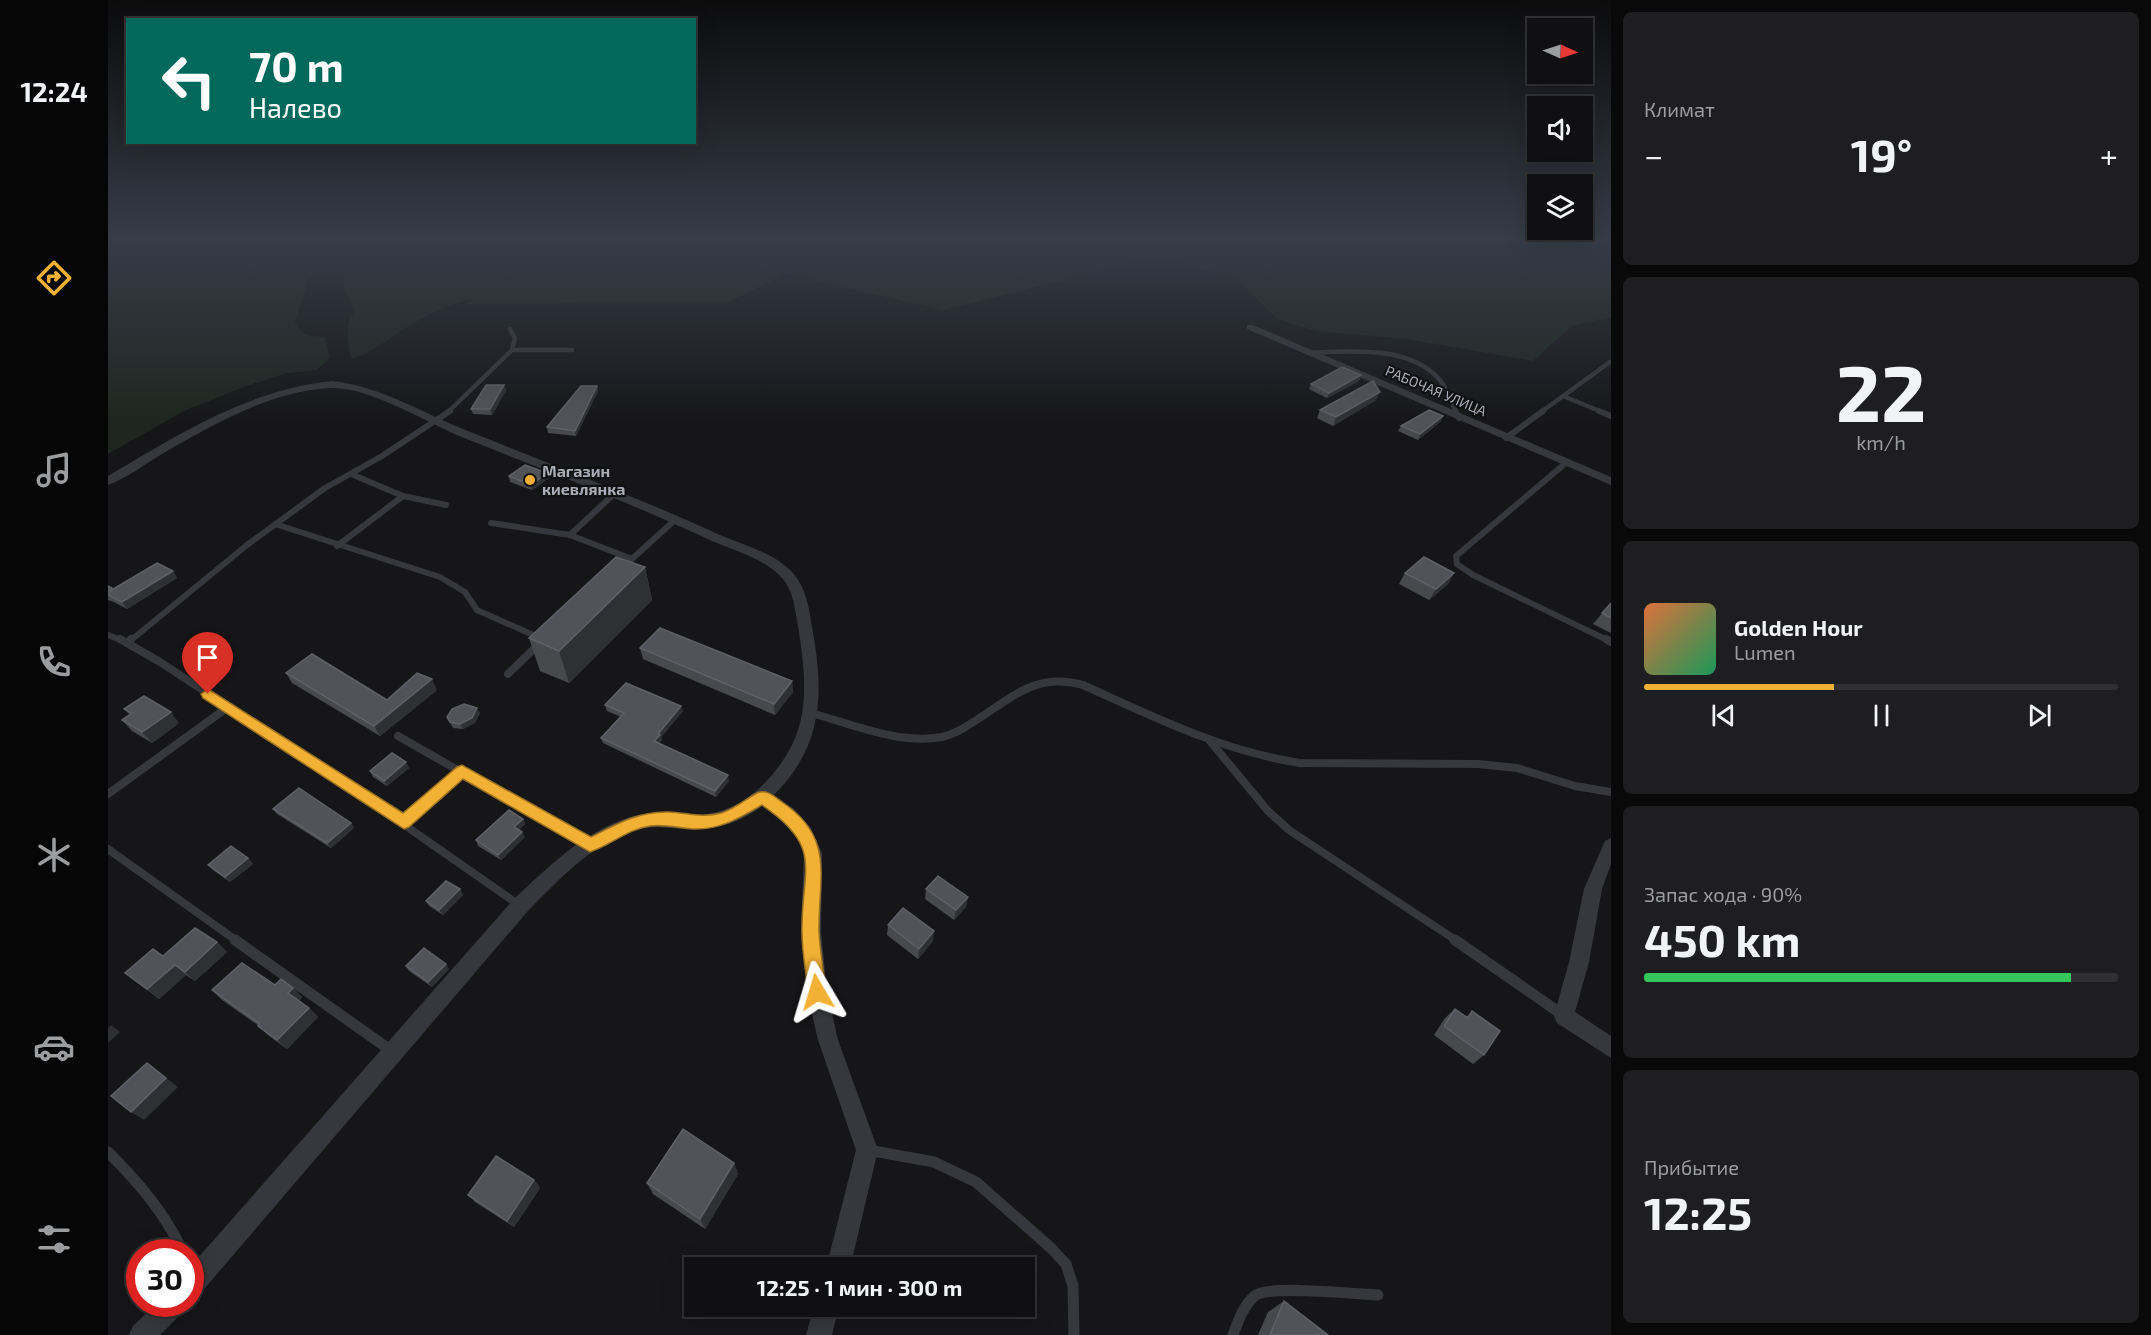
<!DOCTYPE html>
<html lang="ru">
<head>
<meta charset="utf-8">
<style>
  :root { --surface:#101012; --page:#1e1e20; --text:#f1f3f6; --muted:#9c9d9f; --line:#303032; --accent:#f2b134 }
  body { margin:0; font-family:"Exo 2",sans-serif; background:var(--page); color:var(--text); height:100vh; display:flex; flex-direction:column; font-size:22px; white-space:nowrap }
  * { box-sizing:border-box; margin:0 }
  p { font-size:20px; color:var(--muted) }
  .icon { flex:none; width:33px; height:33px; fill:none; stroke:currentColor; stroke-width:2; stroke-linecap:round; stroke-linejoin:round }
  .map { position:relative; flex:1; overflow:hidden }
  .side { display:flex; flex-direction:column; gap:12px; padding:12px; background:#09090a; width:540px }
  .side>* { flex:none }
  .banner { position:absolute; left:18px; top:18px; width:570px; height:126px; border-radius:0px; box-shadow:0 6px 24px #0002,0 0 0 2px var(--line); background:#00695c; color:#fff; overflow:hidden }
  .needle { width:39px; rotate:93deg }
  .fabs { position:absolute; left:1419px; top:18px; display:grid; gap:12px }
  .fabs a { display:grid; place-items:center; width:66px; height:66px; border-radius:0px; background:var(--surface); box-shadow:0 6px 24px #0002,0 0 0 2px var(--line); font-size:30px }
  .speed { position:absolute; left:18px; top:1239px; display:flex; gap:12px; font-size:30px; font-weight:700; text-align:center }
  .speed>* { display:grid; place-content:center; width:78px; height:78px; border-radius:50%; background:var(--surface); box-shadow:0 6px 24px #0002,0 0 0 2px var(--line); line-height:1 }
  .speed .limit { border:9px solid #d22; background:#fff; color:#111 }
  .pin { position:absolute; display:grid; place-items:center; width:51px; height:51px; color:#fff; margin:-62px -26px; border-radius:50% 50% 50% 0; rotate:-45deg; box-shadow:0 0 6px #0007 }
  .pin .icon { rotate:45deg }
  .me { position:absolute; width:66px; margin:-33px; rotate:353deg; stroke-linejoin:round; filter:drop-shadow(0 0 4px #0008) }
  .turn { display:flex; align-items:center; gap:21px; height:126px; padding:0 24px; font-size:27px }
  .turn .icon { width:78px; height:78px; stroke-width:2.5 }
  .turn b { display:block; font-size:42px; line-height:51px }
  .big { font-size:45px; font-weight:700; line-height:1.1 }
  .side .widget { flex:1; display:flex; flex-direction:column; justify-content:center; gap:9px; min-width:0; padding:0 21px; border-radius:9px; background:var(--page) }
  .side .dial { align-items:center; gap:0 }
  .dial b { font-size:78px; line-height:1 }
  .song { display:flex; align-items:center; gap:18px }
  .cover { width:72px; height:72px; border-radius:9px; background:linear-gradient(135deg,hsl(20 70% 55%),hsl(150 70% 35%)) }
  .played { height:6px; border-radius:3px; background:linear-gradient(90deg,var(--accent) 40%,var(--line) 40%) }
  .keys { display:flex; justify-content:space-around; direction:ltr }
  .heat { display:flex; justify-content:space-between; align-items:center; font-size:33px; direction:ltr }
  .charge { height:9px; border-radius:4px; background:linear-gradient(90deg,#34c759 90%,var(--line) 0) }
  .trip { position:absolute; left:576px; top:1257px; width:351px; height:60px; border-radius:0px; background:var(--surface); box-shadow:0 6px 24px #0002,0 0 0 2px var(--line); font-weight:700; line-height:60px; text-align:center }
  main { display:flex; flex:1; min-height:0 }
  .tab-bar { display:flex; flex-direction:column; width:108px; justify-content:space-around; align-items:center; background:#060607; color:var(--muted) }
  .tab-bar .icon { width:42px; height:42px }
  .tab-bar .active { color:var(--accent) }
  .tab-bar b { font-size:27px; color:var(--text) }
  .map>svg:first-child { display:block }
  .green { fill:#1e261f }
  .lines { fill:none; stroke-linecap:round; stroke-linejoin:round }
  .lane-far3 { stroke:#37383d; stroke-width:4.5 }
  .lane-far2 { stroke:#37383d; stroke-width:6 }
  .lane-far1 { stroke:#37383d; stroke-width:8 }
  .lane { stroke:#37383d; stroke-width:11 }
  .street { fill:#37383d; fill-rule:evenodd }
  .wall { fill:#47494d }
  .shaded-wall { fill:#2f3033 }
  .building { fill:#525359; stroke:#5f6168; stroke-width:1.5 }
  .route { fill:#f2b134; stroke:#9d7322; stroke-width:1.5 }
  .poi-dot { fill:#f2b134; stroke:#111113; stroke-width:2 }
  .labels { text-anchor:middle; stroke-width:4.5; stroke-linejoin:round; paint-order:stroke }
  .far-street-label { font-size:14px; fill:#a8adb8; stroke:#111113 }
  .poi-label { font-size:16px; font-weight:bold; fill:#a8adb8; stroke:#111113; text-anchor:start }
</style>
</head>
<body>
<main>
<nav class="tab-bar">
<b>12:24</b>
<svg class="icon active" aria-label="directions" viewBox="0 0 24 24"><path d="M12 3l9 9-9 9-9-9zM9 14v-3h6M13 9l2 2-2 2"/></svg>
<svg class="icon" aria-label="music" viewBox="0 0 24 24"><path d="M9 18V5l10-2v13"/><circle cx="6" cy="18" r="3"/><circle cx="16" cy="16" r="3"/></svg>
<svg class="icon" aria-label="phone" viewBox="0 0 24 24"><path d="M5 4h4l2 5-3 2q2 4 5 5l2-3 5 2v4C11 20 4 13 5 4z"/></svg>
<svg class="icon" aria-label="climate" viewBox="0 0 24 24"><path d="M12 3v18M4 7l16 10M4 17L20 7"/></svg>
<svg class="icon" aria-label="car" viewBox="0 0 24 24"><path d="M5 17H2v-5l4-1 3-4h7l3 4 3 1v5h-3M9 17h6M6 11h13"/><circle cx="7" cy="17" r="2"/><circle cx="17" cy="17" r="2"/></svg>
<svg class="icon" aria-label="filters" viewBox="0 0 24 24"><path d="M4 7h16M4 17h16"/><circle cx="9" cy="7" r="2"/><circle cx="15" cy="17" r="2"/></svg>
</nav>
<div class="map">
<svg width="1503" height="1335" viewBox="0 0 1503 1335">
  <rect width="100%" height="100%" fill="#161618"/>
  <path class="green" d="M 0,238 L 1503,238 L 1503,317 L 1464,326 L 1425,361 L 1298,339 L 1208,331 L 1169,319 L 1130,280 L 1050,257 L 835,310 L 679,274 L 618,303 L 359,304 L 365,299 C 337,304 311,319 288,334 C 274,344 260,355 243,359 C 240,340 235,327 247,311 L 235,286 L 236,278 L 201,278 L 187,322 C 193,337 203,336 217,337 L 222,358 L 209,370 L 180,373 L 138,386 L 76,411 L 0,454 Z"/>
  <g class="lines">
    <g class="lane-far3">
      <path d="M 402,329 L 407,338 L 404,350"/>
      <path d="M 1200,353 C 1240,351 1301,345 1331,379 C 1339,388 1343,401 1348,412"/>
      <path d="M 1455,396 L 1494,412"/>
      <path d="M 340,412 L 404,350 L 464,350"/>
      <path d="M 1433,412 L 1502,362"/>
    </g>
    <g class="lane-far2">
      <path d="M 1347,411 L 1351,418"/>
      <path d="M 1491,411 L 1503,416"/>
      <path d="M 1398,438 L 1435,411"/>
      <path d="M 1459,462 L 1348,556 L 1349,564 L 1365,575 L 1501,641"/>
      <path d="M 243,474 L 295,496 L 338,505"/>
      <path d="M 383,523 L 462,535 L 524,559"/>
      <path d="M 167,524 L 332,577 L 357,592 L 369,610 L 432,638"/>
      <path d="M 462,535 L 507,493"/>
      <path d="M 229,546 L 295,496"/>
      <path d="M 514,568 L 568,519"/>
      <path d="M 0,635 L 15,641"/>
      <path d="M 22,641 L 139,545 L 217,488 L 274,456 L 342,411"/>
    </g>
    <g class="lane-far1">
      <path d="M 12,639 L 52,662 L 219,771 L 411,905"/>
      <path d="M 1498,639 L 1503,642"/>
      <path d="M 19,643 L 23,639"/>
      <path d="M 400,674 L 432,643"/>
      <path d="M 703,713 C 744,724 791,745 834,737 C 847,734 856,728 867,721 C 905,697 928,672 975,685 C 1046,717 1114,751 1192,763 L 1370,764 L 1409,768 L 1467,786 L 1503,792"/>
      <path d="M 290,736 L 481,845"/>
      <path d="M 1102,741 L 1160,811 L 1181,830 L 1349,941"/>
      <path d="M 0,794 L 120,707"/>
      <path d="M 296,822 L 354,771"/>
      <path d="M 0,849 L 129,941"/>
    </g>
    <g class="lane">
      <path d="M 127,940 L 285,1052"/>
      <path d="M 1347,940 L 1455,1015"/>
      <path d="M 760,1150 L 826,1162 L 868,1182 L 943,1248 L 958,1264 L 965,1286 L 966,1335"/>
      <path d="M 0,1152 C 30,1182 57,1213 75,1252"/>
      <path d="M 1125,1335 C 1130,1321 1136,1304 1148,1295 C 1163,1285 1248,1294 1270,1295"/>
    </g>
    <g class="street">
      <path d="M 1139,325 L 1145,325 L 1503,477 L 1503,485 L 1139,329 Z"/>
      <path d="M 225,381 C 275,387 318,415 365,433 C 448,466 531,498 612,535 C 636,545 666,553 684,572 C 698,587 701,608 704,627 C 716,692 716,745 666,795 L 686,809 L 702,827 L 714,853 L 713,931 L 719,992 L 730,1040 L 770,1150 L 742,1268 L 718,1268 L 748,1150 L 710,1040 L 699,992 L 693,931 L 696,853 L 689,836 L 674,819 L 654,806 C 632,823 606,831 578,829 C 561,828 544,825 527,830 C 484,843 450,881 419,912 L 91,1295 L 82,1298 L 82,1267 L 405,900 C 440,867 475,832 522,817 C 542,811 562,814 584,815 C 625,816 658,789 679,754 C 703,715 697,670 690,626 C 687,611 686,592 675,579 C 658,559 627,551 604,541 C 523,503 439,471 356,438 C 319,423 261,386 222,388 C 162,391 105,425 54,454 C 37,464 19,478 0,485 L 0,476 C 70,434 142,389 225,381 Z"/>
      <path d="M 1503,838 L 1503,864 L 1494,889 L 1481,962 L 1467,1012 L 1503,1036 L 1503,1058 L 1449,1023 L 1446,1016 L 1461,962 L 1476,889 L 1497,841 Z"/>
      <path d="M 48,1304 L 77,1304 L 74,1313 L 52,1335 L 21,1335 L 25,1326 Z"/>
      <path d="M 706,1306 L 731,1306 L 724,1335 L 698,1335 Z"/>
    </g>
  </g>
  <g class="wall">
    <path d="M 1253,375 L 1251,381 L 1219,398 L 1201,389 L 1203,384 Z"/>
    <path d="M 396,385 L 398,390 L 384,415 L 365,414 L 363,409 Z"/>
    <path d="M 489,386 L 490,391 L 468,436 L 440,433 L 439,427 Z"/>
    <path d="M 1268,400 L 1225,426 L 1209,418 L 1212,410 Z"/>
    <path d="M 1333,421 L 1310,440 L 1290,431 L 1293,426 Z"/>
    <path d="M 401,476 L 441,478 L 424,490 L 402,482 Z"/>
    <path d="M 537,567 L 544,600 L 461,683 L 432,671 L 421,638 Z"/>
    <path d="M 65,571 L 69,578 L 19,609 L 6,602 L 0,600 L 0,586 L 5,590 Z"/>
    <path d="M 1297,573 L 1346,573 L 1340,584 L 1321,600 L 1291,584 Z"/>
    <path d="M 1503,603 L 1503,633 L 1485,624 Z"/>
    <path d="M 532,648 L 684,681 L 685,692 L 667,715 L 535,659 Z"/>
    <path d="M 178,673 L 279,700 L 329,690 L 272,736 L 184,683 Z"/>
    <path d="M 497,705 L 575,711 L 553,737 L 554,740 L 551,743 L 621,781 L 608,797 L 495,743 L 493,738 L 513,717 L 499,711 Z"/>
    <path d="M 16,709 L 71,723 L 44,743 L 24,731 L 14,720 L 22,715 Z"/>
    <path d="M 372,713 L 367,723 L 355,729 L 345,728 L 339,717 Z"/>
    <path d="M 301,768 L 279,786 L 265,777 L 262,771 Z"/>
    <path d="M 165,809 L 243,823 L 246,828 L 223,848 L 169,814 Z"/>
    <path d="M 415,819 L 417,824 L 411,830 L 417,837 L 393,860 L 370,846 L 368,840 Z"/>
    <path d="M 140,858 L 145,864 L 122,882 L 105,870 L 100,865 Z"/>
    <path d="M 352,889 L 355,895 L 335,915 L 321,906 L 318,901 Z"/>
    <path d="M 818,889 L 860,897 L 858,907 L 846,920 L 817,899 Z"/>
    <path d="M 780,925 L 825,941 L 810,959 L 779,935 Z"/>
    <path d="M 109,942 L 119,952 L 87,981 L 78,975 L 51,999 L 17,973 L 55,956 Z"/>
    <path d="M 298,966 L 341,969 L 324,987 L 301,971 Z"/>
    <path d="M 167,985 L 185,988 L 194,997 L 191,1001 L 201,1008 L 210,1017 L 179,1049 L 160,1035 L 150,1026 L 151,1026 L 114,1000 L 104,990 Z"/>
    <path d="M 1347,1009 L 1358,1017 L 1364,1011 L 1376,1055 L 1365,1064 L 1326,1035 L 1337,1018 Z"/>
    <path d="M 626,1163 L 630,1174 L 597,1229 L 545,1194 L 539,1183 Z"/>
    <path d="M 426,1180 L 432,1188 L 406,1227 L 367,1202 L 360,1195 Z"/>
    <path d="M 1176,1301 L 1220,1335 L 1150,1335 L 1160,1312 Z"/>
  </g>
  <g class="shaded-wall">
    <path d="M 1253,375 L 1251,381 L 1219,398 L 1221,393 Z"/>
    <path d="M 396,385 L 398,390 L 384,415 L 382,409 Z"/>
    <path d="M 489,386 L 490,391 L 468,436 L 467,431 Z"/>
    <path d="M 1272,392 L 1268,400 L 1225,426 L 1228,417 Z"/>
    <path d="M 1335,416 L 1333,421 L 1310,440 L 1312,434 Z"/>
    <path d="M 439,473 L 441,478 L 424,490 L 423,485 Z"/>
    <path d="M 537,567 L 544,600 L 461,683 L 451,651 Z"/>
    <path d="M 65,571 L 69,578 L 19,609 L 14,602 Z"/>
    <path d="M 1346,573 L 1340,584 L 1321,600 L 1328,589 Z"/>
    <path d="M 324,679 L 329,690 L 272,736 L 266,726 Z"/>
    <path d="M 684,681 L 685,692 L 667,715 L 666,704 Z"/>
    <path d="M 573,706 L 575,711 L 553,737 L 554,740 L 548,747 L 546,741 L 550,734 Z"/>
    <path d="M 369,708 L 372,713 L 367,723 L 355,729 L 352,724 Z"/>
    <path d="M 63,712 L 71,723 L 44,743 L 34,732 Z"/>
    <path d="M 298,762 L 301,768 L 279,786 L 276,781 Z"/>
    <path d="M 620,775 L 621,781 L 608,797 L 607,791 Z"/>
    <path d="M 415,819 L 417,824 L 409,832 L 406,827 Z"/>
    <path d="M 243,823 L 246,828 L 223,848 L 219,843 Z"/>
    <path d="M 414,832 L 417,837 L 393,860 L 390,855 Z"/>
    <path d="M 140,858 L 145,864 L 122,882 L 117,877 Z"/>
    <path d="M 352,889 L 355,895 L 335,915 L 331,910 Z"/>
    <path d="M 860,897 L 858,907 L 846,920 L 848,910 Z"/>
    <path d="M 826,931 L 825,941 L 810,959 L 811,949 Z"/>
    <path d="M 109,942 L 119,952 L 87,981 L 77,972 Z"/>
    <path d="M 338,964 L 341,969 L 324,987 L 320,982 Z"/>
    <path d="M 67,965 L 78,975 L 51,999 L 39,989 Z"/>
    <path d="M 185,988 L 194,997 L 189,1003 L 180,993 Z"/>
    <path d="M 201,1008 L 210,1017 L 179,1049 L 169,1040 Z"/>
    <path d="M 3,1025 L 12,1032 L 0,1043 L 0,1028 Z"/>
    <path d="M 39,1063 L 70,1087 L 36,1120 L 23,1112 Z"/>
    <path d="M 626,1163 L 630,1174 L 597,1229 L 592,1219 Z"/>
    <path d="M 426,1180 L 432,1188 L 406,1227 L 399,1221 Z"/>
  </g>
  <g class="building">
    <path d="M 1234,367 L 1253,375 L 1221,393 L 1203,384 Z"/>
    <path d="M 1265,381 L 1272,392 L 1228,417 L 1212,410 Z"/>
    <path d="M 378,385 L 396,385 L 382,409 L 363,409 Z"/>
    <path d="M 473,386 L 489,386 L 467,431 L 439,427 Z"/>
    <path d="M 1321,410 L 1335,416 L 1312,434 L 1293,426 Z"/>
    <path d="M 417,465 L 439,473 L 423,485 L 401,476 Z"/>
    <path d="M 508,557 L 537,567 L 451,651 L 421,638 Z"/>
    <path d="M 1316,557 L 1346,573 L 1328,589 L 1297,573 Z"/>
    <path d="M 49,563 L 65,571 L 14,602 L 0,595 L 0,586 L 4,588 L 2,591 Z"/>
    <path d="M 1503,603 L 1503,618 L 1494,613 Z"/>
    <path d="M 552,628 L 684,681 L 666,704 L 532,648 Z"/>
    <path d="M 204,654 L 279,700 L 309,673 L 324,679 L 266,726 L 178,673 Z"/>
    <path d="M 518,683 L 573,706 L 550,734 L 552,735 L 546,741 L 620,775 L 607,791 L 493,738 L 516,713 L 497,705 Z"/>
    <path d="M 36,696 L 63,712 L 34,732 L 14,720 L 24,713 L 16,709 Z"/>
    <path d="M 356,704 L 369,708 L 364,718 L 352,724 L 342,722 L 339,717 L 344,709 Z"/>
    <path d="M 284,753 L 298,762 L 276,781 L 262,771 Z"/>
    <path d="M 191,788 L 243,823 L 219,843 L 165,809 Z"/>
    <path d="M 401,810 L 415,819 L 406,827 L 414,832 L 390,855 L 368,840 Z"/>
    <path d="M 123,846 L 140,858 L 117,877 L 100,865 Z"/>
    <path d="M 830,876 L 860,897 L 848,910 L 818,889 Z"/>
    <path d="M 338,881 L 352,889 L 331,910 L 318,901 Z"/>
    <path d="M 795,908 L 826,931 L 811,949 L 780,925 Z"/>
    <path d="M 87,928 L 109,942 L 77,972 L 67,965 L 39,989 L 17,973 L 45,949 L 55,956 Z"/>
    <path d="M 316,948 L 338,964 L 320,982 L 298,966 Z"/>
    <path d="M 134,963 L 167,985 L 173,979 L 185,988 L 180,993 L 201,1008 L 169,1040 L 150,1026 L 152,1024 L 104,990 Z"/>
    <path d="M 1347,1009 L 1360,1018 L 1364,1011 L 1392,1031 L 1376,1055 L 1336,1026 Z"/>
    <path d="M 39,1063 L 58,1078 L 23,1112 L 3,1096 Z"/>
    <path d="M 575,1129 L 626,1163 L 592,1219 L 539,1183 Z"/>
    <path d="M 388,1156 L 426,1180 L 399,1221 L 360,1195 Z"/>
    <path d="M 1176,1301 L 1220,1335 L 1162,1335 Z"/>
  </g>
  <linearGradient id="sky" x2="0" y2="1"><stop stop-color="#0c0c0d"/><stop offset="0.56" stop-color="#363c48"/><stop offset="1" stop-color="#363c48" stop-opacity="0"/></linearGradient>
  <rect width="1503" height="425" fill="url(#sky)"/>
  <path class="route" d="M 100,689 L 295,813 L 349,767 L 354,765 L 483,837 C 508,824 531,811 561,812 C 579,813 595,818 613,813 C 625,810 638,799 649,793 C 659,789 666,796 674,802 C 728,838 710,878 711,932 C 712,952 716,972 718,992 L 715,998 L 709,1001 L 702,998 L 700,992 C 698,972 694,952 694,932 C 693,869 717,848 654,805 C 632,818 612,830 585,829 C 570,828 557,824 542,826 C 520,829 503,845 482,852 L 355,779 L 301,827 L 296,829 L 95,698 L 93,694 Z"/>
  <circle class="poi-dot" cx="422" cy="480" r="6"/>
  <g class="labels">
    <g class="far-street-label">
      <text transform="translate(1328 391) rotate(23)" y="5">РАБОЧАЯ УЛИЦА</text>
    </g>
    <g class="poi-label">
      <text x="434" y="477">Магазин<tspan x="434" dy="18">киевлянка</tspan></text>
    </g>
  </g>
</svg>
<div class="fabs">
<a><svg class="needle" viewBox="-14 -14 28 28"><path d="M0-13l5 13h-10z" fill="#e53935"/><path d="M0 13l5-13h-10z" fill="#9c9d9f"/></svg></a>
<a><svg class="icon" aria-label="sound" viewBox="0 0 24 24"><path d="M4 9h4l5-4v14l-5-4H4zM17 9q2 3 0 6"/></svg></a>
<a><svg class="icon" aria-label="layers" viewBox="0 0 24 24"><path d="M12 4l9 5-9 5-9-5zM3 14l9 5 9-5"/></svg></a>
</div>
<div class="speed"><div class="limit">30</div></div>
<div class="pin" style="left:100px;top:694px;background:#d93025"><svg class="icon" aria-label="arrive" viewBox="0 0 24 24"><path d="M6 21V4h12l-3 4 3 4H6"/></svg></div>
<svg class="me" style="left:709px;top:992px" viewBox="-20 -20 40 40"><path d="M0-17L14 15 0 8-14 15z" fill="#f2b134" stroke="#fff" stroke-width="4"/></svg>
<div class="trip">12:25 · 1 мин · 300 m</div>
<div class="banner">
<div class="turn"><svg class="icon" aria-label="left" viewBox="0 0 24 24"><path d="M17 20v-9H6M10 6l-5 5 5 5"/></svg><div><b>70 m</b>Налево</div></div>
</div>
</div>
<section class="side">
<div class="widget"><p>Климат</p>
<div class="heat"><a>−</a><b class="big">19°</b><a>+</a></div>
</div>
<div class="widget dial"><b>22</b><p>km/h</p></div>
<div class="widget">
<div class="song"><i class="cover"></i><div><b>Golden Hour</b><p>Lumen</p></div></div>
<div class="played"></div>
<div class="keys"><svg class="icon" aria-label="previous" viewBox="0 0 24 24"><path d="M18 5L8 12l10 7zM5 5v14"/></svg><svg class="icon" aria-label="pause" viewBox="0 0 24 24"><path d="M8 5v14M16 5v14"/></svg><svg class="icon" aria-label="next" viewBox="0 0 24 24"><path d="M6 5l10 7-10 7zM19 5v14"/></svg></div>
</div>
<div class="widget"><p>Запас хода · 90%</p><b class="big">450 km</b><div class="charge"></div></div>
<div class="widget"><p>Прибытие</p><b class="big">12:25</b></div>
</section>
</main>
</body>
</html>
